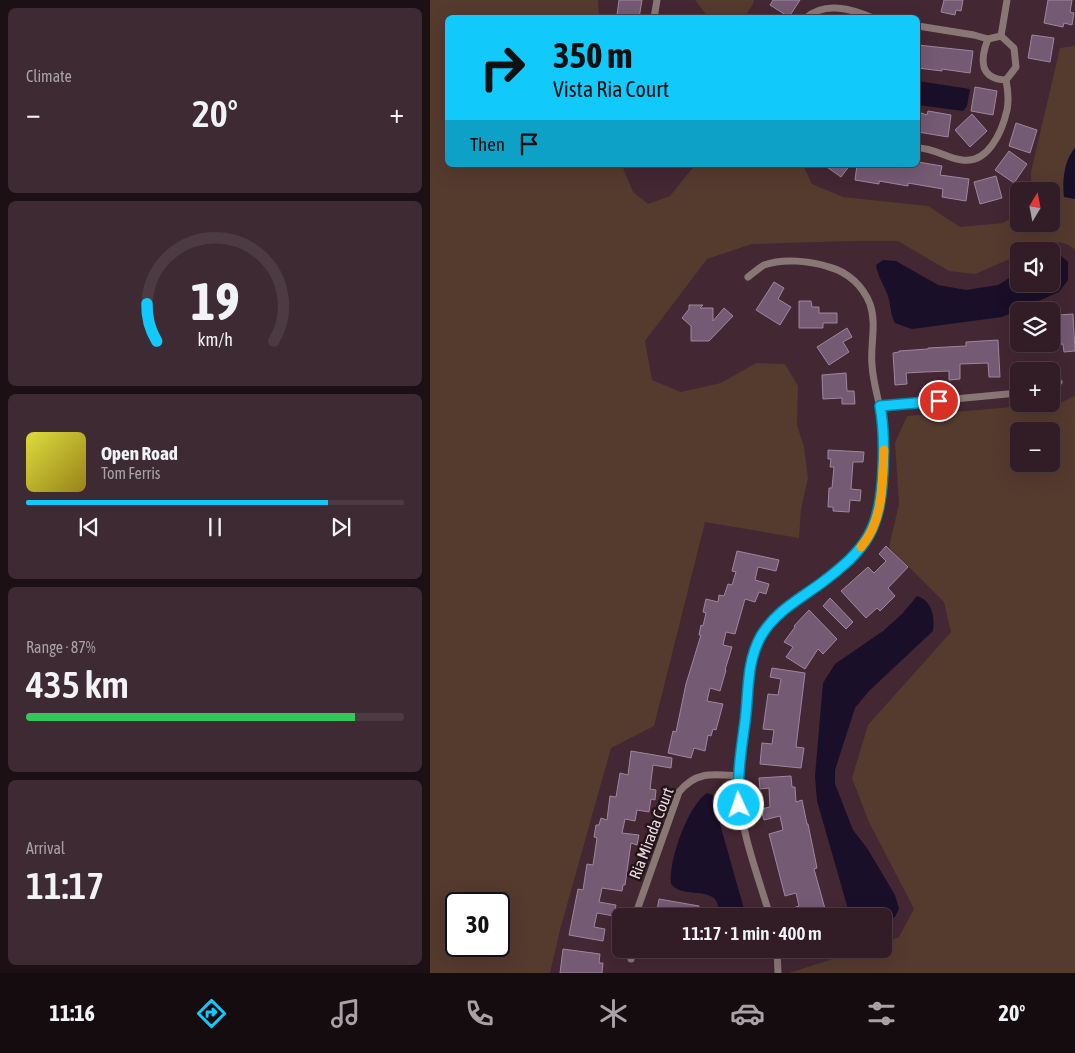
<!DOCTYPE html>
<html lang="en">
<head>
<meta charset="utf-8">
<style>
  :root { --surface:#321d26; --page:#3d2a32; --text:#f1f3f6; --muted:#a8a2a7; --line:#4d3b43; --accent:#11cafb }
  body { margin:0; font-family:"Asap Condensed",sans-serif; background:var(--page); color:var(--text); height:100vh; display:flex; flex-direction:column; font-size:19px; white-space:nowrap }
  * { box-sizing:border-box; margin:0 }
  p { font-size:16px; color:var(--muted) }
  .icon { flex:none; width:28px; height:28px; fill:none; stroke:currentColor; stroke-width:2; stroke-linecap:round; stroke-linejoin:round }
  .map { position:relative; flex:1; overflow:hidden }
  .panel { display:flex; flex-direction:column; gap:8px; padding:8px; background:#1c1015; width:430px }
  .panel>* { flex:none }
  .guide { position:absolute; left:15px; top:15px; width:475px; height:152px; border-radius:8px; box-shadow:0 5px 20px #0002,0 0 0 1px var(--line); background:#11cafb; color:#111; overflow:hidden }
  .needle { width:32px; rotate:10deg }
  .controls { position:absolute; left:580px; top:182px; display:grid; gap:10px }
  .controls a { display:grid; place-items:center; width:50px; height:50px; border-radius:8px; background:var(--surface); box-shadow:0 5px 20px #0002,0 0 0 1px var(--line); font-size:25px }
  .speed { position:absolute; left:15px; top:892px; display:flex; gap:10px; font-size:25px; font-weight:700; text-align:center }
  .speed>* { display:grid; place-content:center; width:65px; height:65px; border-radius:50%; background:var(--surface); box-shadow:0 5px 20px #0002,0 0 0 1px var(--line); line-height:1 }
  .speed .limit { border:2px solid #111; border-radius:8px; background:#fff; color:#111 }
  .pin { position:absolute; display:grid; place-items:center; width:42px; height:42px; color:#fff; margin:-21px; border:2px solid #fff; border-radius:50%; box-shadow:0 1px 5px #0007 }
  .me { position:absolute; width:55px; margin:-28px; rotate:357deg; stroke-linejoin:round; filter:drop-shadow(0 0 4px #0008) }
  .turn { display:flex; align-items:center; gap:18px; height:105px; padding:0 25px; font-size:22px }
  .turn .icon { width:65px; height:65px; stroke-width:2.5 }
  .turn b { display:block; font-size:35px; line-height:42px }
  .then { display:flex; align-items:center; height:48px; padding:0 25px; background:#0003; gap:10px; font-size:19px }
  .big { font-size:38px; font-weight:600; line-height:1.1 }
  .panel .tile { flex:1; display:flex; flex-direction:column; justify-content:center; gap:8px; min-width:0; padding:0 18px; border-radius:8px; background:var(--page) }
  .panel .dial { align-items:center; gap:0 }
  .dial svg { height:130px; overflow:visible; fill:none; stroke:var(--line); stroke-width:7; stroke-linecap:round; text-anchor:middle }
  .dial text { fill:var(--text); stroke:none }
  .song { display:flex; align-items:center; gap:15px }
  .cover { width:60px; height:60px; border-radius:8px; background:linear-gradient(135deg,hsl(60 70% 55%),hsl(50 70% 35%)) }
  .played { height:5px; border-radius:2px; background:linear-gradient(90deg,var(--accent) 80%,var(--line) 80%) }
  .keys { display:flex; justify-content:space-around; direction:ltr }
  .heat { display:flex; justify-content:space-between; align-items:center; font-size:28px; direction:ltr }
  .charge { height:8px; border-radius:4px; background:linear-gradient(90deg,#34c759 87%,var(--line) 0) }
  .trip { position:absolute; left:182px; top:908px; width:280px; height:50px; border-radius:8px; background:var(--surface); box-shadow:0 5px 20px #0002,0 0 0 1px var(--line); font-weight:600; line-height:50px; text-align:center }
  .dock { display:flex; height:80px; justify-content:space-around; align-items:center; background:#140c0f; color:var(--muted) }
  .dock .icon { width:35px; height:35px }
  .dock .on { color:var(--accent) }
  .dock b { font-size:22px; color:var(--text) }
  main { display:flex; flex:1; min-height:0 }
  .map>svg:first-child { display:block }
  .green { fill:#553a2e; fill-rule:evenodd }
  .water { fill:#1a0f28 }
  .building { fill:#745a73; stroke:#9f869e }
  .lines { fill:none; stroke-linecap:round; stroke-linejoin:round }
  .minor { stroke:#897776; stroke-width:7 }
  .route-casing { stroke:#0b83a3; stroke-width:12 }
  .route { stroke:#11cafb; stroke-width:9 }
  .slow { stroke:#f59e0b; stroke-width:9 }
  .labels { text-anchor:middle; stroke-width:5; stroke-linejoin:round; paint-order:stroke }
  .street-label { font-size:16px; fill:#eddae1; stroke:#22151a }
</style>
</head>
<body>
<main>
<section class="panel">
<div class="tile"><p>Climate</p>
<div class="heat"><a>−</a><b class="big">20°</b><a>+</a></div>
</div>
<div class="tile dial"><svg viewBox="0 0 100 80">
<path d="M14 69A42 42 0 1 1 86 69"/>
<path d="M14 69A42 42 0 0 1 8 46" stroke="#11cafb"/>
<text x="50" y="56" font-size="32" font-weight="700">19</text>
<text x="50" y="72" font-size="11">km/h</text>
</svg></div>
<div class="tile">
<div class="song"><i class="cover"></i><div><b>Open Road</b><p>Tom Ferris</p></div></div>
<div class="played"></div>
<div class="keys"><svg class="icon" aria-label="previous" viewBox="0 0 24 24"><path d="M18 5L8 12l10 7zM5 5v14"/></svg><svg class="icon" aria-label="pause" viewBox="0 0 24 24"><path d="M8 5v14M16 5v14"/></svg><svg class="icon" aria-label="next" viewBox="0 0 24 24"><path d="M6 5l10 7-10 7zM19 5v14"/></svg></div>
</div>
<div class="tile"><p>Range · 87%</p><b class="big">435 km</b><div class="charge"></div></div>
<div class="tile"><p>Arrival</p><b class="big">11:17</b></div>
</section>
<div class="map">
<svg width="645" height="973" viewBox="0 0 645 973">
  <rect width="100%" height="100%" fill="#432733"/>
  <g class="green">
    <path d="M 0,0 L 168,0 L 169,17 L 18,18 L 18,165 L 192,165 L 203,192 L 218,204 L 240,196 L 265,165 L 373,165 L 382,184 L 413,197 L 498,206 L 530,227 L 573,223 L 589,214 L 589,224 L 621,224 L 621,191 L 601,191 L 601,172 L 630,48 L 644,46 L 645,44 L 645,250 C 627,232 609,251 589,251 L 589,255 L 545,274 L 519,271 L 468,241 L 421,241 L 322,244 L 277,259 L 215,341 L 222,380 L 251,392 L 291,383 L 326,363 L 355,364 L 368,386 L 367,425 L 374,447 L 378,478 L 371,509 L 369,538 L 275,522 L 224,726 L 181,748 L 130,930 L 120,973 L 0,973 ZM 26,904 L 69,904 L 69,946 L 26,946 Z"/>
    <path d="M 265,0 L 324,0 L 323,4 L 314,18 L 278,17 Z"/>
    <path d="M 645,394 L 645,973 L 359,973 L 434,949 L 454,949 L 454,943 L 469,937 L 484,909 L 438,820 L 422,778 L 438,725 L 521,632 L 514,602 L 459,547 L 469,504 L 465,443 L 477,416 L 630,403 L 644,396 ZM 589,431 L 621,431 L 621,464 L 589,464 Z"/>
  </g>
  <g class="water">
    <path d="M 488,81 L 540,89 L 537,106 L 533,111 L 488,105 Z"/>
    <path d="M 645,148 L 645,199 L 634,197 C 632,181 634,160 645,148 Z"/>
    <path d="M 621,252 L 628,253 L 638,262 L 638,280 L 629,292 L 572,317 L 482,329 L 465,323 C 460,314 461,305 458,296 C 454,285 448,277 446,265 L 453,260 L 466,261 L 508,285 L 536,290 L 568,285 L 589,272 L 589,284 L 621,284 Z"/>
    <path d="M 487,596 C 502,600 505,617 503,631 L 439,691 L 425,708 L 405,770 L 405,784 L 423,830 L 437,848 L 465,895 L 469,909 L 465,917 L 454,921 L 454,916 L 420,916 L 387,801 L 385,776 L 393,683 L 405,664 L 453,631 L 472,614 Z"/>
    <path d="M 277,793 L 283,795 L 287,802 L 290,824 L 316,916 L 288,916 C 293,886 263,897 247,889 C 245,888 243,886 241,884 C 238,862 258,805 277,793 Z"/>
  </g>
  <g class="building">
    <path d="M 189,0 L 212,0 L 209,18 L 187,15 Z"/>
    <path d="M 343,0 L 370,0 L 359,17 L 340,5 Z"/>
    <path d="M 514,0 L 533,0 L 531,11 L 526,10 L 525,15 L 511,12 Z"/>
    <path d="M 618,0 L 642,0 L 640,12 L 644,13 L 642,25 L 634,23 L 633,27 L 614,23 Z"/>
    <path d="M 602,35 L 624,38 L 620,62 L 598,58 Z"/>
    <path d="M 488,45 L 543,51 L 540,73 L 512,69 L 512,71 L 488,68 Z"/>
    <path d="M 545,87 L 567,91 L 563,115 L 541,111 Z"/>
    <path d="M 498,111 L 521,115 L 518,137 L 488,132 L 488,112 L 497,115 Z"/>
    <path d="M 542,114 L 557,131 L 540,147 L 525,130 Z"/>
    <path d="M 586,123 L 607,130 L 600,153 L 579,146 Z"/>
    <path d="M 579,151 L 597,164 L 584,183 L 565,170 Z"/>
    <path d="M 488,162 L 512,166 L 510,175 L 539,179 L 536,201 L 512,197 L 513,189 L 478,183 L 478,186 L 449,181 L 449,184 L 425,180 L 427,165 L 488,165 Z"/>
    <path d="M 394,165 L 420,165 L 411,177 Z"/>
    <path d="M 566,176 L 572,198 L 550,204 L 544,182 Z"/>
    <path d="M 344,282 L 354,288 L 348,299 L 361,307 L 350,325 L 326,310 Z"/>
    <path d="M 369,301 L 381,301 L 382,307 L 389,307 L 389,313 L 407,313 L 407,323 L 393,323 L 393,328 L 369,328 Z"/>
    <path d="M 259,305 L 273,305 L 270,308 L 283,308 L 283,321 L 294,308 L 303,316 L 279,341 L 261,341 L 261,326 L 252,318 L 259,309 Z"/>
    <path d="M 643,314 L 645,351 L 634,352 L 633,344 L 621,345 L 621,322 L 629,321 L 628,315 Z"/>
    <path d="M 417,328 L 422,337 L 413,342 L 419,352 L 399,365 L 387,347 Z"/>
    <path d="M 568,340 L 570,377 L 559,377 L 558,363 L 530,364 L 530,379 L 519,380 L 519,371 L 494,372 L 476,373 L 477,384 L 465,385 L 463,353 L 469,352 L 469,351 L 498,349 L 498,348 L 536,346 L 536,342 Z"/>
    <path d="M 416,373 L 417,391 L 424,391 L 425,404 L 412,404 L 412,398 L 393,399 L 392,375 Z"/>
    <path d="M 398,450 L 434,452 L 433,462 L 423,462 L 421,489 L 431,490 L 430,501 L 420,500 L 419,512 L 403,511 L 403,507 L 398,507 L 399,488 L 402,488 L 404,467 L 400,467 L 401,459 L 398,459 Z"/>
    <path d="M 456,546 L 478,567 L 458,588 L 465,596 L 450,611 L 447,608 L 436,618 L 411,591 L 438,567 L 444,573 L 456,561 L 449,554 Z"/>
    <path d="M 307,551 L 349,560 L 346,571 L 328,567 L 325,580 L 339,584 L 336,594 L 329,592 L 325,602 L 315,599 L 305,634 L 296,632 L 293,645 L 302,647 L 295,670 L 296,670 L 290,691 L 280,688 L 277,701 L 293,704 L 286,730 L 283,729 L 281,736 L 278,735 L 275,751 L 264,748 L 261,758 L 238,753 L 243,731 L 246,732 L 256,684 L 271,635 L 269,635 L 271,625 L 273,626 L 276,613 L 273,612 L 276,599 L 288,602 L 289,595 L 294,596 L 298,584 L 302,585 L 306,572 L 302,571 Z"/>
    <path d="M 400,598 L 423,622 L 416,629 L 393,606 Z"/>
    <path d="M 379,610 L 407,639 L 393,654 L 388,649 L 375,669 L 356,657 L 363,647 L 354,642 L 365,627 L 364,626 Z"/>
    <path d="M 342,668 L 375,673 L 366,747 L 374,748 L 371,768 L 330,764 L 332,743 L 342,744 L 344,730 L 333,729 L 338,694 L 348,695 L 351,679 L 340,677 Z"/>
    <path d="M 201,751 L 242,758 L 241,768 L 223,765 L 220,789 L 226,790 L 225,800 L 221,799 L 219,812 L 207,810 L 205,821 L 195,819 L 192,833 L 209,835 L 207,845 L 201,843 L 195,885 L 193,885 L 192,891 L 172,888 L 169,902 L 186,905 L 184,916 L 167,913 L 164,927 L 175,929 L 173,941 L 139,935 L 148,889 L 153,890 L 157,864 L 163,865 L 167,838 L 164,837 L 166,825 L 169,825 L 171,818 L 177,820 L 180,796 L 186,797 L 190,773 L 198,775 Z"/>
    <path d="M 361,776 L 362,787 L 365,787 L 366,802 L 372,800 L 377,824 L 378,824 L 387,868 L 384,869 L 397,916 L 362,916 L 360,909 L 369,906 L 366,893 L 355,896 L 339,834 L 353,830 L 350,816 L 334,820 L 331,809 L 340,807 L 339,788 L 330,789 L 329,778 Z"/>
    <path d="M 229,899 L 269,906 L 267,916 L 226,916 Z"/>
    <path d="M 133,949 L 170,954 L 169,963 L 173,963 L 172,973 L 130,973 Z"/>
  </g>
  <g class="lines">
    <g class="minor">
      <path d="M 224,18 L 227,0"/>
      <path d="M 376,18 C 395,1 422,9 443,18"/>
      <path d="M 488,26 L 544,35 L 558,39 L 571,36 L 584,48 L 586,67 L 576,80 C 578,90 579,100 577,110 C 572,132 558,164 532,160 C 516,158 504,148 488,148"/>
      <path d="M 571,36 L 577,0"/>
      <path d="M 558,39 C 550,59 549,79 576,80"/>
      <path d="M 318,277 C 323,273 329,268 334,265 C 353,258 381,261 399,267 C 418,272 433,286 440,304 C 447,324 440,345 442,365 C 443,382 448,397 451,413 C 457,451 456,513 433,544 C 400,591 335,601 320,663 C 316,682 317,702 315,720 C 313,742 307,763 308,785 C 310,830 327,873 340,916"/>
      <path d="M 621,391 L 629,382"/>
      <path d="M 450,406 L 589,393"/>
      <path d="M 205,916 L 249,792 C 266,771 283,774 308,776"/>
      <path d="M 201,949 L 201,959"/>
      <path d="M 347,949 L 348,973"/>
    </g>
  </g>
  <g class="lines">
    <g class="route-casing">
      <path id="route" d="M 309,805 C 307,775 311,751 315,722 C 319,692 316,663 331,636 C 345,612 368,600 390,584 C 438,548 450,530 453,470 C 454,449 454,427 450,406 L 509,401"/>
    </g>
    <use href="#route" class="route"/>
    <path class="slow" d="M 431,547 C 454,520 452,484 454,450"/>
  </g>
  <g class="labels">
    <g class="street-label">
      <text transform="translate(221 833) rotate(-69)" y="6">Ria Mirada Court</text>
    </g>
  </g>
</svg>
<div class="controls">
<a><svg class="needle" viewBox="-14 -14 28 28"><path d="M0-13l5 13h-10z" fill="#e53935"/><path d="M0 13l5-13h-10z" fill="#a8a2a7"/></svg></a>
<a><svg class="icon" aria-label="sound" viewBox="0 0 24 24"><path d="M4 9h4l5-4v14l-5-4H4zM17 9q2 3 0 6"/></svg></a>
<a><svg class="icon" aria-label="layers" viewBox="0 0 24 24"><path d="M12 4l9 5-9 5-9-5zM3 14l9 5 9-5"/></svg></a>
<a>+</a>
<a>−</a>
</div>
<div class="speed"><div class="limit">30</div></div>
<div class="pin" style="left:509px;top:401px;background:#d93025"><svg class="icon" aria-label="arrive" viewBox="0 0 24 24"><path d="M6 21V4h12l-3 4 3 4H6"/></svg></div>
<svg class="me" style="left:309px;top:805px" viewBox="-20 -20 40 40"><circle r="17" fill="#11cafb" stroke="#fff" stroke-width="3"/><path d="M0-11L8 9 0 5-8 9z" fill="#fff"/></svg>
<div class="trip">11:17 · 1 min · 400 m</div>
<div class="guide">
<div class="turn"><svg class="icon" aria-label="right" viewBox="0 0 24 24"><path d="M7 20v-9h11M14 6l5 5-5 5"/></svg><div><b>350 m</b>Vista Ria Court</div></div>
<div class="then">Then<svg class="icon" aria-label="arrive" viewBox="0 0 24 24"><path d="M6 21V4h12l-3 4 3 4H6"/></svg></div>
</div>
</div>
</main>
<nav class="dock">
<b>11:16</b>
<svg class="icon on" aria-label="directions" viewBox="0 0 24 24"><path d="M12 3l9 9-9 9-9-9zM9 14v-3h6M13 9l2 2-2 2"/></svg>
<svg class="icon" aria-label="music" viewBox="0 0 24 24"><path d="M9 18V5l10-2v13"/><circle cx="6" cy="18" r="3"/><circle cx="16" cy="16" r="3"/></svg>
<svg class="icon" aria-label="phone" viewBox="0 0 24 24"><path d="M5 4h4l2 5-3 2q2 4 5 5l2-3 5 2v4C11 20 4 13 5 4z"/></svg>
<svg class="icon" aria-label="climate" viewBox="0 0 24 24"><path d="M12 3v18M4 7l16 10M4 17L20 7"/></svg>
<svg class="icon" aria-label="car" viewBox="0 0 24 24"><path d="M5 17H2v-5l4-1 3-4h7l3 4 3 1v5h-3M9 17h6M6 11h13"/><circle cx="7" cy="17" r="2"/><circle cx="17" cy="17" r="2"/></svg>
<svg class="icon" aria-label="filters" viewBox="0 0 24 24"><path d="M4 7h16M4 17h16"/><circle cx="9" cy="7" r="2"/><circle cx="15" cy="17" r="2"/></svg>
<b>20°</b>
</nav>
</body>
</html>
